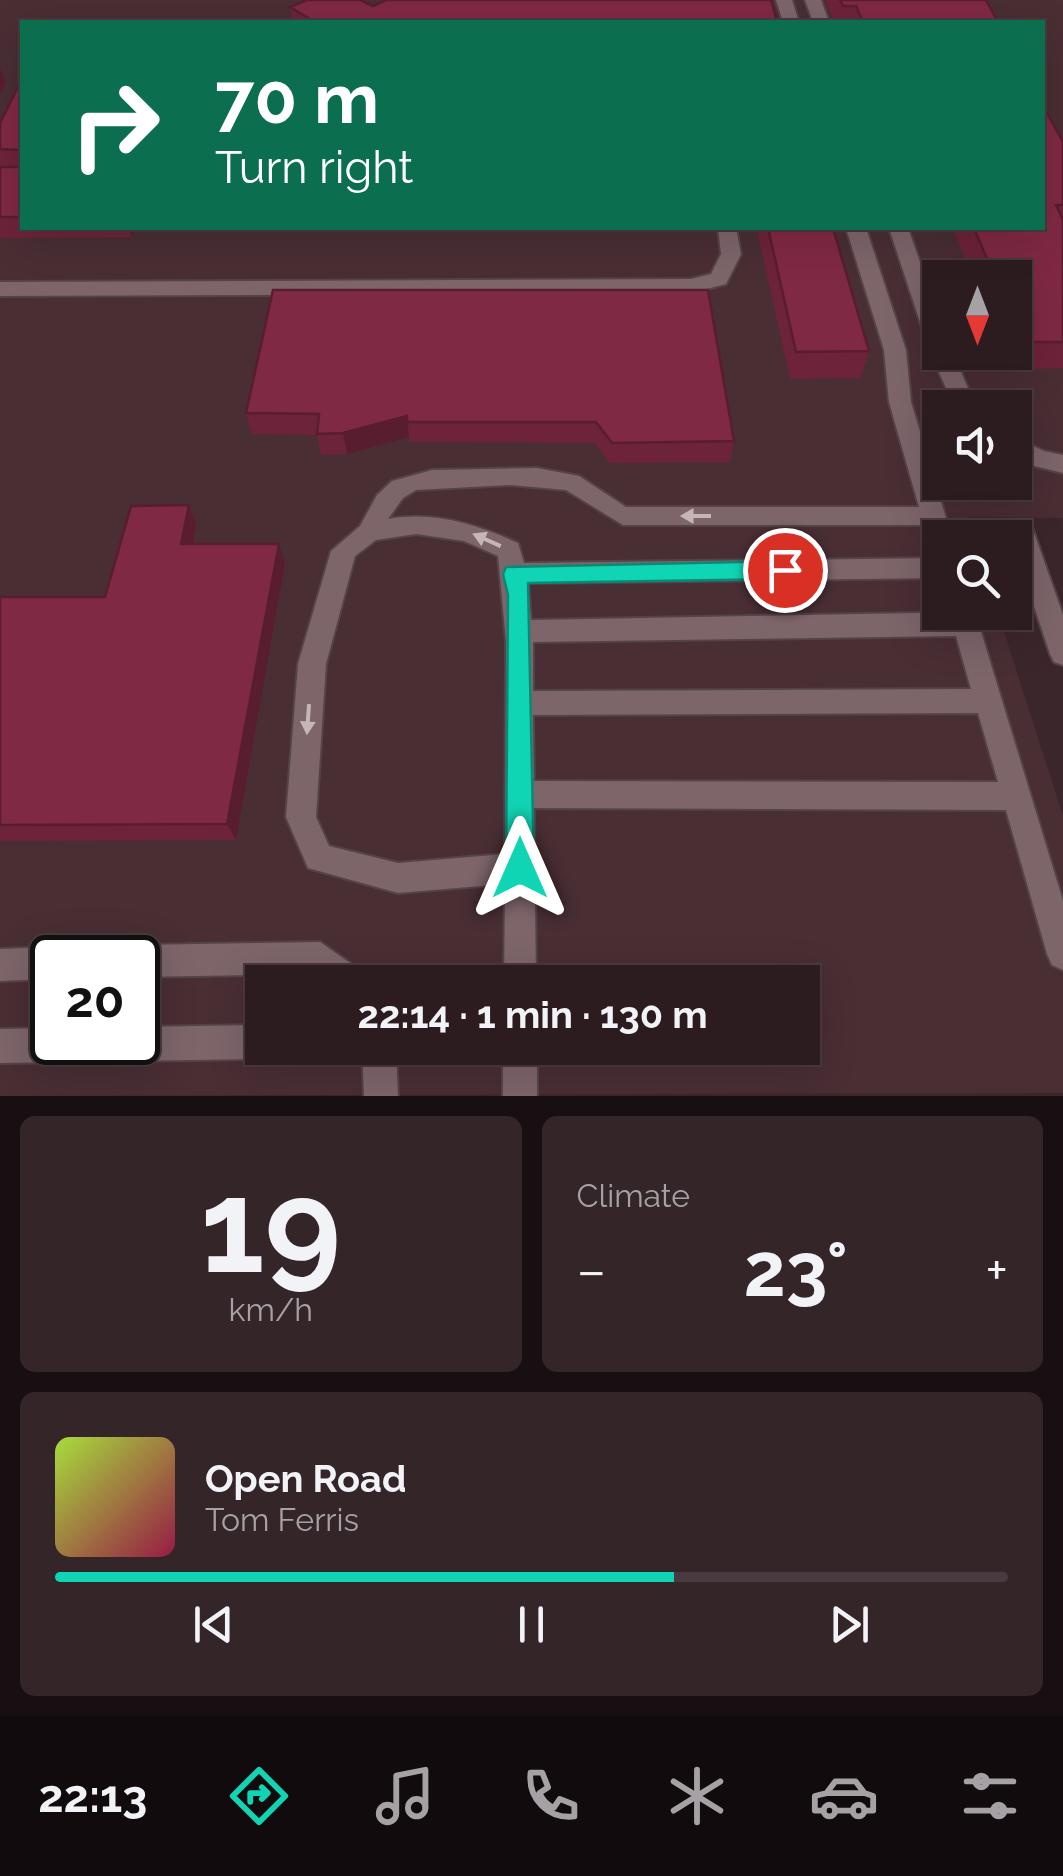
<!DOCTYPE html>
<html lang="en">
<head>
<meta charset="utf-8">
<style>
  :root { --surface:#2c1c20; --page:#342529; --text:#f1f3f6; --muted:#a6a1a5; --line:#483a3e; --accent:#10d5b4 }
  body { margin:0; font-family:Raleway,sans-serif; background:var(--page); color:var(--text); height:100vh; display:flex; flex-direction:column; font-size:38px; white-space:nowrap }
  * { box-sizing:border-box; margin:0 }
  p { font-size:32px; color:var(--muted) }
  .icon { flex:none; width:55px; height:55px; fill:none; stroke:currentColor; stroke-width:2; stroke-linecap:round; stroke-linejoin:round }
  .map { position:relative; height:1096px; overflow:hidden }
  .side { display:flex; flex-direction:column; gap:20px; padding:20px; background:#180f12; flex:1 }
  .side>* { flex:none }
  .top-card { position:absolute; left:20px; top:20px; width:1025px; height:210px; border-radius:0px; box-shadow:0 10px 40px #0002,0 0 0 2px var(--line); background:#0b6e4f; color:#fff; overflow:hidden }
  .needle { width:65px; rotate:180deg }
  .controls { position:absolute; left:922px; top:260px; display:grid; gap:20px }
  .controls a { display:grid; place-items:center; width:110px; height:110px; border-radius:0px; background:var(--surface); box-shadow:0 10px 40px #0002,0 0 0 2px var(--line); font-size:50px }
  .speed { position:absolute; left:30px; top:935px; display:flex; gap:20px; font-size:50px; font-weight:700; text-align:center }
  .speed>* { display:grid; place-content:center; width:130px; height:130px; border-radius:50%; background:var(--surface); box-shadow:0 10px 40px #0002,0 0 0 2px var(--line); line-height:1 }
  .speed .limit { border:5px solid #111; border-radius:15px; background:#fff; color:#111 }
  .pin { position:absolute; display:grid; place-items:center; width:85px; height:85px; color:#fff; margin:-42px; border:5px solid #fff; border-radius:50%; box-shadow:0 2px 10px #0007 }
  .me { position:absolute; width:110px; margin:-55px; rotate:0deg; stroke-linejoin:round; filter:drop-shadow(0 0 8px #0008) }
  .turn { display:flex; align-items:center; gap:35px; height:210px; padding:0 30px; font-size:45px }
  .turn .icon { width:130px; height:130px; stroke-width:2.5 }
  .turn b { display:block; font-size:70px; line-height:85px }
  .big { font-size:75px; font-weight:700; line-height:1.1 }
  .side .tile { flex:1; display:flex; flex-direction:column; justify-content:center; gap:15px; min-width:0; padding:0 35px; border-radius:15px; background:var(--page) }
  .side .dial { align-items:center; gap:0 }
  .dial b { font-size:130px; line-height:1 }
  .song { display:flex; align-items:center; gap:30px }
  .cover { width:120px; height:120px; border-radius:15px; background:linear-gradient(135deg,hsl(80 70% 55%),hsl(340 70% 35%)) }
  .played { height:10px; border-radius:5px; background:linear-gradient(90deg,var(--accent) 65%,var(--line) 65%) }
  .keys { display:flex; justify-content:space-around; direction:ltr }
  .heat { display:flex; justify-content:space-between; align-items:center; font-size:55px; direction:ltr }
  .side .tiles { flex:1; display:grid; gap:20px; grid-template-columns:1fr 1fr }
  .tile:last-child { grid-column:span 2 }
  .trip { position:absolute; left:245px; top:965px; width:575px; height:100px; border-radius:0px; background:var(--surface); box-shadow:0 10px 40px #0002,0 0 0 2px var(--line); font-weight:700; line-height:100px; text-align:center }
  .tabs { display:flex; height:160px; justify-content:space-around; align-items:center; background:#120b0d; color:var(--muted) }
  .tabs .icon { width:70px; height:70px }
  .tabs .selected { color:var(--accent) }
  .tabs b { font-size:45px; color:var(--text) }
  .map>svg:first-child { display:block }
  .built { fill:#492e34; fill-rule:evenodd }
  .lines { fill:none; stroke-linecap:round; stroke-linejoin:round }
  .minor-casing { stroke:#544347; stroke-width:4 }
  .minor { fill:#7d656a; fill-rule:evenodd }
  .wall { fill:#6d233a }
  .shaded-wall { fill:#591d30 }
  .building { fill:#7f2944; stroke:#591d30; stroke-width:2.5 }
  .oneway { fill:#c6b6b8 }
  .route { fill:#10d5b4; stroke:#0a8a75; stroke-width:2.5 }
</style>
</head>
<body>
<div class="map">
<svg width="1063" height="1096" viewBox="0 0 1063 1096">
  <rect width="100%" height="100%" fill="#3b262b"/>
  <path class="built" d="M 0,0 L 1063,0 L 1063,518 L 968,517 L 974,537 L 940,538 L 940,612 L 998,613 L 1063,816 L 1063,1093 L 0,1096 ZM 22,22 L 1042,22 L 1042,228 L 22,228 ZM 940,278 L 1015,278 L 1015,352 L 940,352 ZM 940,408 L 1015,408 L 1015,482 L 940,482 ZM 52,958 L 138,958 L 138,1042 L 52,1042 ZM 262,982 L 802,982 L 802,1048 L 262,1048 Z"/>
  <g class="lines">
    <g class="minor-casing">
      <g id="minor">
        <path d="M 776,0 L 792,0 L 799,22 L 783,22 Z"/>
        <path d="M 805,0 L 821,0 L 829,22 L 813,22 Z"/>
        <path d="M 718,228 L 736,228 L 741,254 L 726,284 L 691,293 L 0,296 L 0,282 L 691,279 L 711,274 L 721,254 Z"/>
        <path d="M 846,228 L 866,228 L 906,350 L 911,402 L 952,538 L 940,538 L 940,548 L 931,545 L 924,525 L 623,525 L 566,490 L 511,485 L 416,490 L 403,498 L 388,519 C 435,511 475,524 518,543 L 524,563 L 940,558 L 940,578 L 528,583 L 531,620 L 975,612 L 1063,901 L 1063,970 L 1052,965 L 1047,954 L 1006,810 L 534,808 L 536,982 L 504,982 L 505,884 L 398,893 L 308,868 L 286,817 L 298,664 L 331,551 L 360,526 L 377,495 L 392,481 L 432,470 L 537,468 L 579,476 L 626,507 L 919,507 L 889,402 L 884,350 ZM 416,534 L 464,541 L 498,556 L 506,642 L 505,854 L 398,863 L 329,846 L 316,817 L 326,664 L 355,556 L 376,540 ZM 956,636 L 971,689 L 533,691 L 533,642 ZM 978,713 L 998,782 L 534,781 L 533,715 Z"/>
        <path d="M 889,228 L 908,228 L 940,319 L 940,352 L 952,352 L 977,408 L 955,408 L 930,352 Z"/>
        <path d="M 1015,438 L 1044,451 L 1063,455 L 1063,473 L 1030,465 L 1015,457 Z"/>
        <path d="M 1021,520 L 1030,523 L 1033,530 L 1063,615 L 1063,665 L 1054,662 L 1050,654 L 1015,549 L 1015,538 L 1009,530 L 1012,523 Z"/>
        <path d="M 320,942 L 360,970 L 364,982 L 324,982 L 314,974 L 138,977 L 138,958 L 123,958 L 127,950 L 138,945 Z"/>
        <path d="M 52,947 L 63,952 L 66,958 L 52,958 L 52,979 L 0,981 L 0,949 Z"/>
        <path d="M 262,1025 L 262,1048 L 277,1048 L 274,1054 L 262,1059 L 0,1063 L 0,1029 L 52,1028 L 52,1042 L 138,1042 L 138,1027 Z"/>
        <path d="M 362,1048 L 396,1048 L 398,1096 L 364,1096 Z"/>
        <rect x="503" y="1048" width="34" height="48"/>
      </g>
    </g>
    <use href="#minor" class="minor"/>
  </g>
  <g class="wall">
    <path d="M 825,0 L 986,0 L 998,22 L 834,22 Z"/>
    <path d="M 373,6 L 777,22 L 293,22 L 290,7 Z"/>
    <path d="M 22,79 L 22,228 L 135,228 L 132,237 L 0,238 L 0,123 Z"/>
    <path d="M 1063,142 L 1063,368 L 1010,369 L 1004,352 L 1015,352 L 1015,278 L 973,278 L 953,228 L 1042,228 Z"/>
    <path d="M 760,228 L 833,228 L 869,351 L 860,378 L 790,379 L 758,235 Z"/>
    <path d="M 273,290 L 734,441 L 730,462 L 610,463 L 595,443 L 409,442 L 409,437 L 347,454 L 321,455 L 317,435 L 252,434 L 246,413 Z"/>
    <path d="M 189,505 L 196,525 L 193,544 L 285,563 L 236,840 L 0,841 L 0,597 L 105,597 Z"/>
  </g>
  <g class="shaded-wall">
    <path d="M 0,68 L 6,83 L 0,94 Z"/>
    <path d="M 128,228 L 135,228 L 132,237 Z"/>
    <path d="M 407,416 L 409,437 L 347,454 L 343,433 Z"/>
    <path d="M 189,505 L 196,525 L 189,564 L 181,544 Z"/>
    <path d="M 279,544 L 285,563 L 236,840 L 227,824 Z"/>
  </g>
  <g class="building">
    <path d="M 307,0 L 360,0 L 373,6 L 386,0 L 771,0 L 777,22 L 315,22 L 290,7 Z"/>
    <path d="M 840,0 L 986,0 L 998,22 L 863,22 L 856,6 L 843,6 Z"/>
    <path d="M 22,79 L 22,150 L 0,149 L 0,123 Z"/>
    <path d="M 1042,104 L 1063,142 L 1063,205 L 1056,205 L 1063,220 L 1063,342 L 1022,342 L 1015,325 L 1015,278 L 995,278 L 974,228 L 1042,228 Z"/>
    <rect x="0" y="167" width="22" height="50"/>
    <path d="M 768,228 L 833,228 L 869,351 L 796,352 Z"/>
    <path d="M 273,290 L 708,290 L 734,441 L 612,443 L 596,422 L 407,422 L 407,416 L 343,433 L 317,434 L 319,414 L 246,413 Z"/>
    <path d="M 189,505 L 181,544 L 279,544 L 227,824 L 0,825 L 0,597 L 105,597 L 131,506 Z"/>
  </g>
  <defs><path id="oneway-solid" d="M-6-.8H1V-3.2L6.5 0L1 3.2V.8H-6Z" transform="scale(2.5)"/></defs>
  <g class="oneway">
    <use href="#oneway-solid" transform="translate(696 516) rotate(180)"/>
    <use href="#oneway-solid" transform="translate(487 540) rotate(-156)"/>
    <use href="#oneway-solid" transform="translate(308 719) rotate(94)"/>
  </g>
  <path class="route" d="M 785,561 L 797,570 L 785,579 L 528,583 L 534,868 L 530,877 L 520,881 L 510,877 L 506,868 L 508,595 L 503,574 L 506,567 Z"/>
</svg>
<div class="controls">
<a><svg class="needle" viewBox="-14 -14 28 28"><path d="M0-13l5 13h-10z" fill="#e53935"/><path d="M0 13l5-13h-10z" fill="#a6a1a5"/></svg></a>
<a><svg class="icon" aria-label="sound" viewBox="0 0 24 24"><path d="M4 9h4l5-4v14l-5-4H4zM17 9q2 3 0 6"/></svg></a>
<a><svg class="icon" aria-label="search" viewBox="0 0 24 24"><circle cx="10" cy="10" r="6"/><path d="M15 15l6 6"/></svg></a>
</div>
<div class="speed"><div class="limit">20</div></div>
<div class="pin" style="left:785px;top:570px;background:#d93025"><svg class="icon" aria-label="arrive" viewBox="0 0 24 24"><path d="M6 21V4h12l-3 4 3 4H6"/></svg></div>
<svg class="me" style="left:520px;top:868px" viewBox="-20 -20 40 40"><path d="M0-17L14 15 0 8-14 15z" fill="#10d5b4" stroke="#fff" stroke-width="4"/></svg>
<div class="trip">22:14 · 1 min · 130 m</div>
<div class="top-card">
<div class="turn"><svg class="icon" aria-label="right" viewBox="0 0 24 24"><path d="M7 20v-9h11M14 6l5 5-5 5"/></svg><div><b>70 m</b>Turn right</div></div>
</div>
</div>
<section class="side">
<div class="tiles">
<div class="tile dial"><b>19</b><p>km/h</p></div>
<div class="tile"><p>Climate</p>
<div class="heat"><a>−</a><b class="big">23°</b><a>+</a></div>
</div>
<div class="tile">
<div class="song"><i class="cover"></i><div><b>Open Road</b><p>Tom Ferris</p></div></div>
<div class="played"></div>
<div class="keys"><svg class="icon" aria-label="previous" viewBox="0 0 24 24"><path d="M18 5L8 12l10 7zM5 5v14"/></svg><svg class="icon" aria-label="pause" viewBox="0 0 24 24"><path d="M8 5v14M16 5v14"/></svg><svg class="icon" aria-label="next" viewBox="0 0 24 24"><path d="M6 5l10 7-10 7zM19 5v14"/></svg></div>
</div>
</div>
</section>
<nav class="tabs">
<b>22:13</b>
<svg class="icon selected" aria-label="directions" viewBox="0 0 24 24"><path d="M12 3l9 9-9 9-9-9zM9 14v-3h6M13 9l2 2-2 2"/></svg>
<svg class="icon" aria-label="music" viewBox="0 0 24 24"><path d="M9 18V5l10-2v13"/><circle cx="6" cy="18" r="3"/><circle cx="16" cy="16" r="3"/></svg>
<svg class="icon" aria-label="phone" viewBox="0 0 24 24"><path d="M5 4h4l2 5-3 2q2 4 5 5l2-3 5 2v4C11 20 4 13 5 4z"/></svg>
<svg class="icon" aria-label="climate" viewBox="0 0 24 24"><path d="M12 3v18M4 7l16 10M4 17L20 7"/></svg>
<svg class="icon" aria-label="car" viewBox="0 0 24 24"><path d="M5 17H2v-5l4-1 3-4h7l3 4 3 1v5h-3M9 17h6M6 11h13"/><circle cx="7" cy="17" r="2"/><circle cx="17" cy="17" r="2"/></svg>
<svg class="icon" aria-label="filters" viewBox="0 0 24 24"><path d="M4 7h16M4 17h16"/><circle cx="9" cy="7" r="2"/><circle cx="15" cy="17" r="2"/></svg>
</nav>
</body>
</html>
